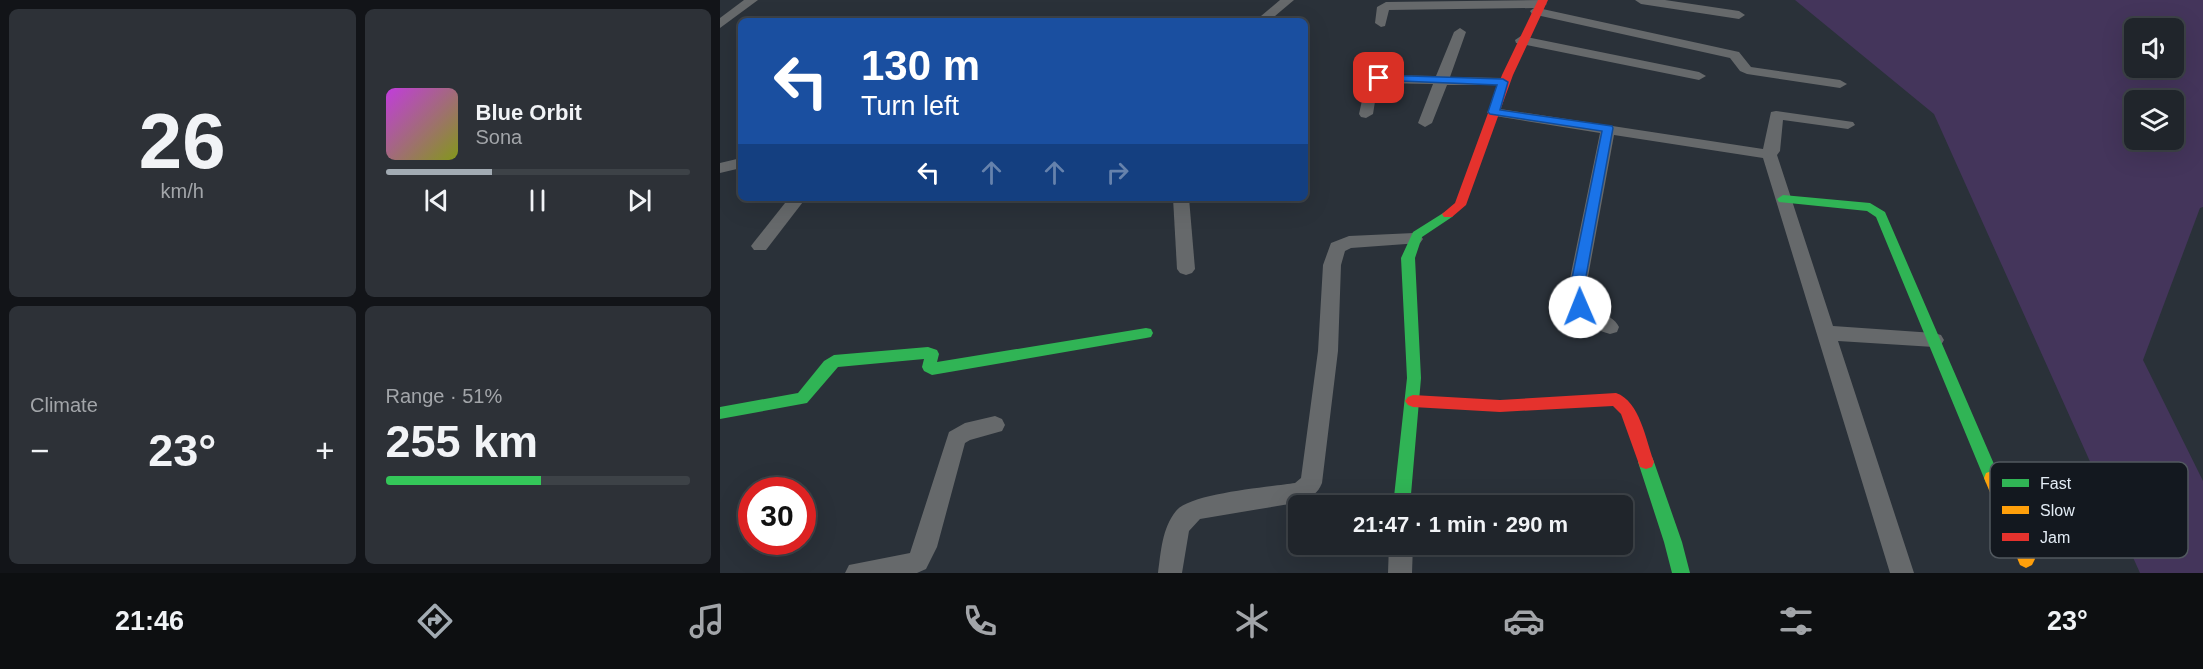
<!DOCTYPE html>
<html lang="en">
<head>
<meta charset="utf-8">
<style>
  :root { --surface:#20252b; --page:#2d3137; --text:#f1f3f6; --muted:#a2a5a9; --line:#3d4247; --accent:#a2abb3 }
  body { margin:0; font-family:Arial,sans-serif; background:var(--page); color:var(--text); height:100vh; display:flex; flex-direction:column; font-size:22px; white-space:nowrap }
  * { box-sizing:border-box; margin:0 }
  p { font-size:20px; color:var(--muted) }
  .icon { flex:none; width:33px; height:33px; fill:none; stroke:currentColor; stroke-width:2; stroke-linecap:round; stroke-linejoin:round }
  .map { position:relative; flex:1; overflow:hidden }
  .drawer { display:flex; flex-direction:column; gap:9px; padding:9px; background:#121418; width:720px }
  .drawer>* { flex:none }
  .hud { position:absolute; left:18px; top:18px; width:570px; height:183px; border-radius:9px; box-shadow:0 6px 24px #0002,0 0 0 2px var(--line); background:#1a4fa0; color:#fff; overflow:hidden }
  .fabs { position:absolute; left:1404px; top:18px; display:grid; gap:12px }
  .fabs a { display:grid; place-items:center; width:60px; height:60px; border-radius:9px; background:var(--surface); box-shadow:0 6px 24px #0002,0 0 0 2px var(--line); font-size:30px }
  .speed { position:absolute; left:18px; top:477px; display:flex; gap:12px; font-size:30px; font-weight:700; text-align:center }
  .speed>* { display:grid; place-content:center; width:78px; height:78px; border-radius:50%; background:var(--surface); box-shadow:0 6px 24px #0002,0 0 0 2px var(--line); line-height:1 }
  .speed .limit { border:9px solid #d22; background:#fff; color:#111 }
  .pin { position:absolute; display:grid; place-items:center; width:51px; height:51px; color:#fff; margin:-26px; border-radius:12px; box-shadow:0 3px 9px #0006 }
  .me { position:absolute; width:66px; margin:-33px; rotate:359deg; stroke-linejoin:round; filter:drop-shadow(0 0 4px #0008) }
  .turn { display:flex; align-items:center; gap:21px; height:126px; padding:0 24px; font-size:27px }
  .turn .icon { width:78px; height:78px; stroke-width:2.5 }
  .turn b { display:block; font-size:42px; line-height:51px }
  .lanes { display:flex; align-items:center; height:57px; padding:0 24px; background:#0003; justify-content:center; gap:30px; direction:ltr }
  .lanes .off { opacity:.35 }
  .big { font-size:45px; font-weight:700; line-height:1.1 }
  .drawer .card { flex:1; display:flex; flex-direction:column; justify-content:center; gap:9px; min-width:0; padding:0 21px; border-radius:9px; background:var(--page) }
  .drawer .dial { align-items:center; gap:0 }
  .dial b { font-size:78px; line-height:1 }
  .song { display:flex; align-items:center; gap:18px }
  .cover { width:72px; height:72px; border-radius:9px; background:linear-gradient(135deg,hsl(290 70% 55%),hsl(70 70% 35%)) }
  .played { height:6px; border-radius:3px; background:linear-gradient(90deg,var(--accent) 35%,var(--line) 35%) }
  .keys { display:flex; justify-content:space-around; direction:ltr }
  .heat { display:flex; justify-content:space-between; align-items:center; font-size:33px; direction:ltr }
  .charge { height:9px; border-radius:4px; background:linear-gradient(90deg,#34c759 51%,var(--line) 0) }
  .drawer .tiles { flex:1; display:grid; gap:9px; grid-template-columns:repeat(2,1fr) }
  .trip { position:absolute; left:568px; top:495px; width:345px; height:60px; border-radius:9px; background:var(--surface); box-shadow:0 6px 24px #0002,0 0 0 2px var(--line); font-weight:700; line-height:60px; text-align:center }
  .tab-bar { display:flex; height:96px; justify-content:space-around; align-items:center; background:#0d0f11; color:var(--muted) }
  .tab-bar .icon { width:42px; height:42px }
  .tab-bar .current { color:var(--accent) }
  .tab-bar b { font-size:27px; color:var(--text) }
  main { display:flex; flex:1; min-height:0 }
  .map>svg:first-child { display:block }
  .green { fill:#44355b; fill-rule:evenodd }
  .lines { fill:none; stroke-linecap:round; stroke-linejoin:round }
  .street { fill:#66696b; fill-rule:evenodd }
  .fast { fill:#30b455; fill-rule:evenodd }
  .slow { fill:#ff9f0a; fill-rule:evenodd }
  .jam { fill:#e5322d; fill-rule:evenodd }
  .route { fill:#1a73e8; stroke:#114b97; stroke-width:1.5 }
  .key { fill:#13181f; stroke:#51585f; stroke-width:1.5 }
  .key-label { font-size:16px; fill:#e3ecf5 }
</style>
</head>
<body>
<main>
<section class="drawer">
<div class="tiles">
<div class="card dial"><b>26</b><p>km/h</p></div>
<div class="card">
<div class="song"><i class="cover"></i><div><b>Blue Orbit</b><p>Sona</p></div></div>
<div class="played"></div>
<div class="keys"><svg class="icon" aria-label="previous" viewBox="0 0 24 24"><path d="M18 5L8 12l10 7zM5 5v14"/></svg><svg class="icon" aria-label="pause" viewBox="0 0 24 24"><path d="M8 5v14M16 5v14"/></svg><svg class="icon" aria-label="next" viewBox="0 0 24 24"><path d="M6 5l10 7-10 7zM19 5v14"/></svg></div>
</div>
<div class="card"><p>Climate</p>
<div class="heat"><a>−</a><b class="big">23°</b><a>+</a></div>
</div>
<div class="card"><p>Range · 51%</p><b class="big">255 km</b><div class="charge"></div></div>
</div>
</section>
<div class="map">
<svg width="1483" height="573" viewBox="0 0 1483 573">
  <rect width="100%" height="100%" fill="#2a3139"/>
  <path class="green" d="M 1075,0 L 1483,0 L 1483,207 L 1480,208 L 1423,360 L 1483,481 L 1483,573 L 1420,573 L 1214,114 ZM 1414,28 L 1454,28 L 1454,68 L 1414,68 ZM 1414,100 L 1454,100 L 1454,140 L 1414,140 Z"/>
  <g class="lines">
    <g class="street">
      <path d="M 24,0 L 38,0 L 0,28 L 0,18 Z"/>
      <path d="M 560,0 L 574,0 L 549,21 L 535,21 Z"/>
      <path d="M 821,0 L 827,4 L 818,8 L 1019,52 L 1031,67 L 1120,80 L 1127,84 L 1120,88 L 1027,74 L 1020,71 L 1010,58 L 812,14 L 810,11 L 814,8 L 669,10 L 665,26 L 661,27 L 655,23 L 657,7 L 666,2 Z"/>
      <path d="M 915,0 L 945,0 L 1019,11 L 1025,15 L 1019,19 L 921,4 Z"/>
      <path d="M 740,28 L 746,32 L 730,77 L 783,78 L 788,79 L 790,82 L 788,85 L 727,85 L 712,123 L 705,127 L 698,123 L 713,84 L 658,83 L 653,114 L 646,118 L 641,117 L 639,114 L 647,78 L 656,75 L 716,76 L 734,32 Z"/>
      <path d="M 801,36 L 979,72 L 986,76 L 979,80 L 796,43 L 795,40 Z"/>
      <path d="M 774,108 L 1043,149 L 1051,112 L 1056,111 L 1133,122 L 1135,125 L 1128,129 L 1063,120 L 1060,151 L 1057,155 L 1113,326 L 1214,333 L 1221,335 L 1224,340 L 1221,345 L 1214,347 L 1118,341 L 1194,573 L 1170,573 L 1043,158 L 894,135 L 865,293 C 869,314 891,311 899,327 L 897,332 L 890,334 C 869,328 851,316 847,293 L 880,133 L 769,115 L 767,112 Z"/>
      <path d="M 21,158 L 21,168 L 0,173 L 0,163 Z"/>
      <path d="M 69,198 L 86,198 L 46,250 L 34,250 L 31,246 L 34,242 Z"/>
      <path d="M 453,198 L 469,198 L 475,269 L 472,273 L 466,275 L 460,273 L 457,269 Z"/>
      <path d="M 694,233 L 700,235 L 703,239 L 700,243 L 631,248 L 625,251 L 621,265 L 618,351 L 602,483 C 598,493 591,498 581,502 L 480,519 L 469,531 L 462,573 L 438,573 C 441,552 442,528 456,511 C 470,493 550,487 575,483 L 581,478 L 598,351 L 603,265 L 611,243 L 629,236 Z"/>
      <path d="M 275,416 L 282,419 L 285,425 L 282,431 L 250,440 L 245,443 L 217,547 L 206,569 L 197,573 L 125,573 L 129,565 L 190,553 L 229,432 L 245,423 Z"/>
      <path d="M 669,544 L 693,544 L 692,573 L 668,573 Z"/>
    </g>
    <g class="fast">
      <path d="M 1063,195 L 1150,203 L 1165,212 L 1280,478 L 1278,483 L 1272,485 L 1266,483 L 1264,478 L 1156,217 L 1147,211 L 1059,202 L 1057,199 Z"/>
      <path d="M 728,210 L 732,211 L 734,214 L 732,217 L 702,237 L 695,258 L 701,378 L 690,506 L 673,506 L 687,378 L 681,258 L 693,232 Z"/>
      <path d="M 426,328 L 431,329 L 433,333 L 431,337 L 426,338 L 212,375 L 204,371 L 202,367 L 204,359 L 118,367 L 87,403 L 0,419 L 0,407 L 78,393 L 104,361 L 114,355 L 208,347 L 217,350 L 219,354 L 217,362 Z"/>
      <path d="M 926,455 L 932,457 L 934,462 L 962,542 L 970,573 L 952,573 L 944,542 L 918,462 L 920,457 Z"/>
    </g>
    <path class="slow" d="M 1272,471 L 1278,473 L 1315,559 L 1312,565 L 1306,568 L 1300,565 L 1264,478 L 1266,473 Z"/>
    <g class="jam">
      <path d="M 818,0 L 828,0 L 793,75 L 746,205 L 732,217 L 724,217 L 722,214 L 735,203 L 782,75 Z"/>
      <path d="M 896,393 C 920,401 926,441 934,462 L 932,467 L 926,469 L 920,467 L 901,414 L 893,406 L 780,412 L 693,407 L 688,405 L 685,401 L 688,397 L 693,395 L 780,400 Z"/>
    </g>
  </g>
  <path class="route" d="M 659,75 L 783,79 L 788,82 L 780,110 L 892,126 L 893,128 L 863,293 L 866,307 L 864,311 L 855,311 L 849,293 L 882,131 L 770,114 L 768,112 L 777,85 L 656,80 L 654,78 Z"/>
  <rect x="1270" y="462" width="198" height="96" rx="9" class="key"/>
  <rect x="1282" y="479" width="27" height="8" fill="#30b455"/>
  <rect x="1282" y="506" width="27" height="8" fill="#ff9f0a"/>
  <rect x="1282" y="533" width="27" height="8" fill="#e5322d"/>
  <g class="key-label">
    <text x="1320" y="489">Fast</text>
    <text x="1320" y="516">Slow</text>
    <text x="1320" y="543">Jam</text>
  </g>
</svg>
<div class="fabs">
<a><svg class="icon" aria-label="sound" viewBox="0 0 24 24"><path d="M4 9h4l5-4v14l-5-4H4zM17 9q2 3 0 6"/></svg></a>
<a><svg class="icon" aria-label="layers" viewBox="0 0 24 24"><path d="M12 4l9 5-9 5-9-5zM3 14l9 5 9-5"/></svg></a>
</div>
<div class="speed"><div class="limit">30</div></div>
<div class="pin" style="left:659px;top:78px;background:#d93025"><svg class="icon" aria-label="arrive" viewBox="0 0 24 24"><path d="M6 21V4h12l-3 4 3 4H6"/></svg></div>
<svg class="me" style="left:860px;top:307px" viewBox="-20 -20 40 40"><circle r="19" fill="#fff"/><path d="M0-13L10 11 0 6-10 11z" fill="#1a73e8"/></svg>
<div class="trip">21:47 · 1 min · 290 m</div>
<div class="hud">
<div class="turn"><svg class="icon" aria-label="left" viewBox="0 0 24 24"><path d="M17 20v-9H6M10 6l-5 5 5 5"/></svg><div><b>130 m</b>Turn left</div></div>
<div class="lanes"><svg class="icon" aria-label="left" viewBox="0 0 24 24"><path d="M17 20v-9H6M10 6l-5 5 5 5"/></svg><svg class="icon off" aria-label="ahead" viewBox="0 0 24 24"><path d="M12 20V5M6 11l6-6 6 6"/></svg><svg class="icon off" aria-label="ahead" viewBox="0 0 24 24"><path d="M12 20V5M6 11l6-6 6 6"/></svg><svg class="icon off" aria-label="right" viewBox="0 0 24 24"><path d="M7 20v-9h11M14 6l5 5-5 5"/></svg></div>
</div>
</div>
</main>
<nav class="tab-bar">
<b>21:46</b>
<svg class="icon current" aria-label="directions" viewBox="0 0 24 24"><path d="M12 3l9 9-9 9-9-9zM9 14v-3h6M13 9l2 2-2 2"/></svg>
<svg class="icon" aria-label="music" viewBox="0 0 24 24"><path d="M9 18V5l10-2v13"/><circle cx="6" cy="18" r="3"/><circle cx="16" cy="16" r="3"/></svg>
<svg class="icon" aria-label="phone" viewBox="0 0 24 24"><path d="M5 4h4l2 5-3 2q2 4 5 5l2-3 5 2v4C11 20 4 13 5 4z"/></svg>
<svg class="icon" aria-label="climate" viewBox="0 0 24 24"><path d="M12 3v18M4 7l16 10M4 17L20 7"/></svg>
<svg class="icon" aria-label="car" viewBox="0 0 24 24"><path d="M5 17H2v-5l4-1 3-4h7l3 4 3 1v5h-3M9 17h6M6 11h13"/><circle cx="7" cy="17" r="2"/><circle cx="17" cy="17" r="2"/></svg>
<svg class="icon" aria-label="filters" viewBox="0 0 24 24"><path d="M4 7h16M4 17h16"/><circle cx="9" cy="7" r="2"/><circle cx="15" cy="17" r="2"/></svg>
<b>23°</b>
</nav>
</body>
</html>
